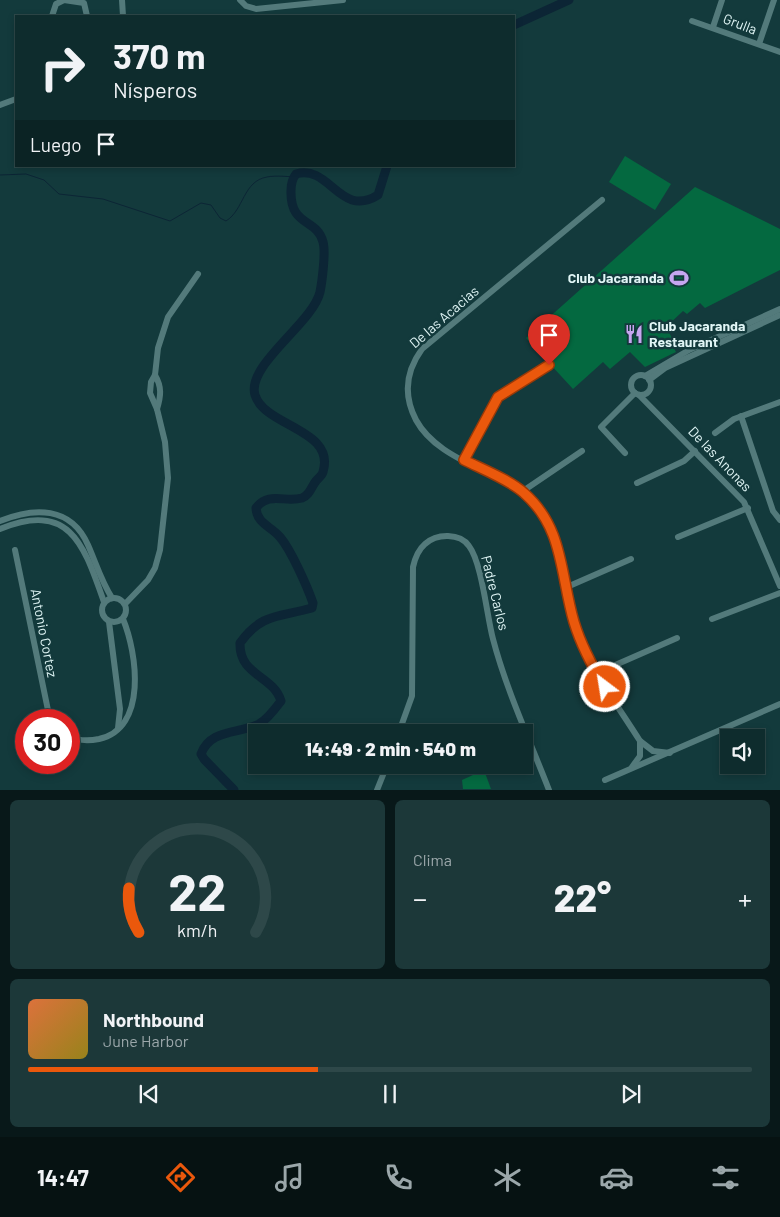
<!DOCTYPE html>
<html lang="es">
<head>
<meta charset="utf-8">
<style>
  :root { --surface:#0e2c2d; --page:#1c3839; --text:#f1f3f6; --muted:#9ba7aa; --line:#2e4849; --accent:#ea580c }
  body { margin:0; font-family:Barlow,sans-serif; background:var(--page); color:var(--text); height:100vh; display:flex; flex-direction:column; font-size:19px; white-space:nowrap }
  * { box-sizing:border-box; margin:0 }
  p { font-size:16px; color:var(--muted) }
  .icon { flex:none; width:28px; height:28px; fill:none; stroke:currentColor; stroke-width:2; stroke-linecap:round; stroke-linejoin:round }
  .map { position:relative; height:790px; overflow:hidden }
  .side { display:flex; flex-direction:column; gap:10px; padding:10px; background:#081819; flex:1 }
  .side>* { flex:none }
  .guide { position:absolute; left:15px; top:15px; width:500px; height:152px; border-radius:0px; box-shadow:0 2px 8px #0003,0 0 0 1px var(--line); background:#0e2c2d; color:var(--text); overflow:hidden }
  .tools { position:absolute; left:720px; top:729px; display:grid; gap:10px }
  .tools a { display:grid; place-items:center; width:45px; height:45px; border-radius:0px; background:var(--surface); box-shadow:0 2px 8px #0003,0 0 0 1px var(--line); font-size:25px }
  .speed { position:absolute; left:15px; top:709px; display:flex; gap:10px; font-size:25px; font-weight:700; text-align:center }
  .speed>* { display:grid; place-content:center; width:65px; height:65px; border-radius:50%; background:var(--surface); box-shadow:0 2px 8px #0003,0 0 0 1px var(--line); line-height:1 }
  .speed .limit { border:8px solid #d22; background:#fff; color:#111 }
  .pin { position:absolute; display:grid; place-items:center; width:42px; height:42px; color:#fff; margin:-51px -21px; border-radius:50% 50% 50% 0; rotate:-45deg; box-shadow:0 0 5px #0007 }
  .pin .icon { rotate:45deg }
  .me { position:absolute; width:55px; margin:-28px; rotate:329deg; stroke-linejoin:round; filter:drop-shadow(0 0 4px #0008) }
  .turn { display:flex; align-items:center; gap:18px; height:105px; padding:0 15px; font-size:22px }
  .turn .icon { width:65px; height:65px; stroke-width:2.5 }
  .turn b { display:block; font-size:35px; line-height:42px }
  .then { display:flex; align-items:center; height:48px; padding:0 15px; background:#0003; gap:10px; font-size:19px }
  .big { font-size:38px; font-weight:800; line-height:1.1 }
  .side .card { flex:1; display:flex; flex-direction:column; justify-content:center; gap:8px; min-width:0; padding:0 18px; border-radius:8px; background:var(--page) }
  .side .dial { align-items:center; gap:0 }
  .dial svg { height:130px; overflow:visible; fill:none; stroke:var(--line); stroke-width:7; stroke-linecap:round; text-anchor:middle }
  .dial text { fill:var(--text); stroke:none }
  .song { display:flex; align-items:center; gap:15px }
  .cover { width:60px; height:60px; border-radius:8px; background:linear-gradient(135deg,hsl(20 70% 55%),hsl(50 70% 35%)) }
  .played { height:5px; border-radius:2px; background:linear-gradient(90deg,var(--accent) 40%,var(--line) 40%) }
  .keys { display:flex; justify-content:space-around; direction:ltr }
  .heat { display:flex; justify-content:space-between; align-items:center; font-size:28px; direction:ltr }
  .side .tiles { flex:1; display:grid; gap:10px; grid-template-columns:1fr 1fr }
  .card:last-child { grid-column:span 2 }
  .trip { position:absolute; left:248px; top:724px; width:285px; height:50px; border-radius:0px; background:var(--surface); box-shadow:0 2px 8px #0003,0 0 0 1px var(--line); font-weight:800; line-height:50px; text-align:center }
  .menu { display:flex; height:80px; justify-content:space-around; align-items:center; background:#061212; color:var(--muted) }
  .menu .icon { width:35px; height:35px }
  .menu .current { color:var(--accent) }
  .menu b { font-size:22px; color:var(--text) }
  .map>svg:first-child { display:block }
  .green { fill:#046940 }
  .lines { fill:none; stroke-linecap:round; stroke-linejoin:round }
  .stream { stroke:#0c2535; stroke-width:1 }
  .river { stroke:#0c2535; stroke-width:9 }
  .street { stroke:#537a7b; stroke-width:6 }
  .route-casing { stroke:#983908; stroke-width:12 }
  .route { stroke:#ea580c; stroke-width:9 }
  .labels { text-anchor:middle; stroke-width:5; stroke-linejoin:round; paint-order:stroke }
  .street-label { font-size:14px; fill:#e1f6f6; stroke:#133a3c }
  .poi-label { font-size:14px; font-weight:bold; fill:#e1f6f6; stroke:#133a3c; text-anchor:end }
</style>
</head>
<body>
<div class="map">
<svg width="780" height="790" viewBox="0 0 780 790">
  <rect width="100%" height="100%" fill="#133a3c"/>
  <g class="green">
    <path d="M 625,156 L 671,184 L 655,210 L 609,182 Z"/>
    <path d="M 695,187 L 780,229 L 780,270 L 705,308 L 700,303 L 687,314 L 683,311 L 666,327 L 672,338 L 670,340 L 676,352 L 645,367 L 630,352 L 610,369 L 603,362 L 573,389 L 526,338 Z"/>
    <path d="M 484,770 L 491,789 L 463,789 L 462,780 Z"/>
  </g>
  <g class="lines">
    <path class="stream" d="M 0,175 L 26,174 L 44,180 L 59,194 L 103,199 L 170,221 L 201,203 L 211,205 L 220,218 L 226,221 C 244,210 243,181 267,177 C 277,175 289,177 298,177"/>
    <g class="river">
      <path d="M 514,25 L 569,0"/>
      <path d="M 234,790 L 204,759 L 201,754 C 210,729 238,734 259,724 C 268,719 275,709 281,701 C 273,675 239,676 240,643 C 261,613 280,617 312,608 L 313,603 C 307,586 291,550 280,537 C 271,526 257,524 256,508 C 269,491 285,503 302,498 C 310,495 311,487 316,481 C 318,478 322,476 323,472 C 336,429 265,427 255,395 C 246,365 313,323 320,292 C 322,282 326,252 323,242 C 317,218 290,227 291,191 C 291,184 292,179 296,174 C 330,164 340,219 378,195 L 387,166"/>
    </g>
    <g class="street">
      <path d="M 122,0 L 123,16"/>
      <path d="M 240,0 L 246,6 L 256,9 L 343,0"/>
      <path d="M 52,16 L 56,4 L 64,0 L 84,3 L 87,16"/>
      <path d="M 692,21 L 780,52"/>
      <path d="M 713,27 L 722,0"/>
      <path d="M 759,44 L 774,0"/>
      <path d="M 0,105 L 16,99"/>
      <path d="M 602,200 L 422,349 C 406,371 403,395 416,420 C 441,466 512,471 546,516 C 561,536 566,595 574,622 C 587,665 616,703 640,741 L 653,751 L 670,753"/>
      <path d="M 155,375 C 162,387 161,396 157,409"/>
      <circle cx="641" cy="385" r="10"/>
      <path d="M 645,376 L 689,350 L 780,309"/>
      <path d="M 649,380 L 665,368 L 780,315"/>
      <path d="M 639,395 L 744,502 L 780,586"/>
      <path d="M 741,416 L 773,511 L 780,520"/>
      <path d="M 715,433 L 734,419 L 780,402"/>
      <path d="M 625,453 L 601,427 L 635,393"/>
      <path d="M 464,460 L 498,397 L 549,365"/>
      <path d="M 637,483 L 684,461 L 695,451"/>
      <path d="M 523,491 L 582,451"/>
      <path d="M 0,521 C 34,507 71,506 88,545 C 96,563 101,581 112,598"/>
      <path d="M 0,529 C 71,500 84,546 104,602"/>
      <path d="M 678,537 L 748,508"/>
      <path d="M 15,550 L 50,720"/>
      <path d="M 567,587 L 631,559"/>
      <circle cx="114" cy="610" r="12"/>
      <path d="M 125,604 L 148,580 L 155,568 L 160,550 L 168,478 L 165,442 L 157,409 L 150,393 L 151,382 L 155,375 L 158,348 L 168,317 L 198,274"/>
      <path d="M 712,619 L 780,593"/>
      <path d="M 109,622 L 120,709 L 118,728"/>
      <path d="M 597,673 L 677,638"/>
      <path d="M 399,732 L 412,696 L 413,567 C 415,558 418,550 425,544 C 437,533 460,533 469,546 C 482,563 487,617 493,639 C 506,689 530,741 549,790"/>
      <path d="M 69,736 C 78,741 89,741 99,739 C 148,728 137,653 123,619"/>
      <path d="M 440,765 L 457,771"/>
      <path d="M 632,767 L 640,756 L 640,741"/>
      <path d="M 605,780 L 780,704"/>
      <path d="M 377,790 L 387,765"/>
    </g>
  </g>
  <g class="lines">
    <g class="route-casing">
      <path id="route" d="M 549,365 L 498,397 L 464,460 C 482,469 510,480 524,493 C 564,528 560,574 574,622 C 581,645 592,666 605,687"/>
    </g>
    <use href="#route" class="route"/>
  </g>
  <defs>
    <g id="stadium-bare" transform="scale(1.5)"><path d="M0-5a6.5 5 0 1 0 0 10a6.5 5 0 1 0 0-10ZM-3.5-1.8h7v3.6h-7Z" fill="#c6a6f0" stroke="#133a3c" stroke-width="2.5" paint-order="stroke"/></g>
    <g id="restaurant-bare" transform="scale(1.5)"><path d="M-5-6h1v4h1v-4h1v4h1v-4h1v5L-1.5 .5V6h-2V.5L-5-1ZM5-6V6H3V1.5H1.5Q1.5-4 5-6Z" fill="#c6a6f0" stroke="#133a3c" stroke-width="2.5" paint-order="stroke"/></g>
  </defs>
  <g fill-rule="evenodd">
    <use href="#stadium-bare" x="679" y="278"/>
    <use href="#restaurant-bare" x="634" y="334"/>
  </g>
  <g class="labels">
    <g class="street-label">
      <text transform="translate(740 24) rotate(21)" y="5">Grulla</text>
      <text transform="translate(444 317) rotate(-41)" y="5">De las Acacias</text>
      <text transform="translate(720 459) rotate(46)" y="5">De las Anonas</text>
      <text transform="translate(495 593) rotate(76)" y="5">Padre Carlos</text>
      <text transform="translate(44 633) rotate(79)" y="5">Antonio Cortez</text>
    </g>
    <g class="poi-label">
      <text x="664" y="283">Club Jacaranda</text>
      <text x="649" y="331" text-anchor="start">Club Jacaranda<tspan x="649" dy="16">Restaurant</tspan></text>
    </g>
  </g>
</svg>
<div class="tools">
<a><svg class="icon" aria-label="sound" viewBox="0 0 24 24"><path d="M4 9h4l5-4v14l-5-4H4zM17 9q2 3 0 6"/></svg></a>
</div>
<div class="speed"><div class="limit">30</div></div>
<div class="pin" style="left:549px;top:365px;background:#d93025"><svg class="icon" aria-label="arrive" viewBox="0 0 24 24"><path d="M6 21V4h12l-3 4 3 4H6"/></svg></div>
<svg class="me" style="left:605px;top:687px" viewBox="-20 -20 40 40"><circle r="17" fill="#ea580c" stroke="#fff" stroke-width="3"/><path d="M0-11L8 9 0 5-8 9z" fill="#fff"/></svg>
<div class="trip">14:49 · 2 min · 540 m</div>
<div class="guide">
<div class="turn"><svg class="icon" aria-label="right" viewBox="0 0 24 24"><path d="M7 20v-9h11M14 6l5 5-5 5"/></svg><div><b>370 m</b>Nísperos</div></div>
<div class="then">Luego<svg class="icon" aria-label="arrive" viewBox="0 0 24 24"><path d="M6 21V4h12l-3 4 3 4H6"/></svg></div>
</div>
</div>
<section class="side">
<div class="tiles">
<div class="card dial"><svg viewBox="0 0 100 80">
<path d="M14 69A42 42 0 1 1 86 69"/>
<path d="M14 69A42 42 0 0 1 8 42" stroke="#ea580c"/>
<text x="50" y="56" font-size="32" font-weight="700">22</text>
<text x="50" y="72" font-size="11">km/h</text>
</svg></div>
<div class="card"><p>Clima</p>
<div class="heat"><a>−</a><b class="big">22°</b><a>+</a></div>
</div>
<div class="card">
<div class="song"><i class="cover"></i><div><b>Northbound</b><p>June Harbor</p></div></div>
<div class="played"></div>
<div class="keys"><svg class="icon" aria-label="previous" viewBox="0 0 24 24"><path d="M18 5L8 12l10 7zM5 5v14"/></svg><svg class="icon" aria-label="pause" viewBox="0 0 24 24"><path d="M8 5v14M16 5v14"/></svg><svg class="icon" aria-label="next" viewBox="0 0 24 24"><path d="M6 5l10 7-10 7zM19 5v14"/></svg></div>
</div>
</div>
</section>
<nav class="menu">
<b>14:47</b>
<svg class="icon current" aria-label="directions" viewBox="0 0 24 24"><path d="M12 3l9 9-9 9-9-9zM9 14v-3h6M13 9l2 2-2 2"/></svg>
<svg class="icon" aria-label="music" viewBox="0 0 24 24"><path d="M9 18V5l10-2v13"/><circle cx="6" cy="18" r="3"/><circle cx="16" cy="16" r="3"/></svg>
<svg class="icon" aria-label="phone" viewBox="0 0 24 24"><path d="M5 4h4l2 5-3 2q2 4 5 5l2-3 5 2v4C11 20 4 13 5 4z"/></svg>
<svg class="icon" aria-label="climate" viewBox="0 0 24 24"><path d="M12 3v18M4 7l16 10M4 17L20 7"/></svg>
<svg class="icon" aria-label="car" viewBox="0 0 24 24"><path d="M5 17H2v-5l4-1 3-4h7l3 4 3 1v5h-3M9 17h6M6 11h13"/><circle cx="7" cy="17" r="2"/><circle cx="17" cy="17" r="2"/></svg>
<svg class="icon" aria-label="filters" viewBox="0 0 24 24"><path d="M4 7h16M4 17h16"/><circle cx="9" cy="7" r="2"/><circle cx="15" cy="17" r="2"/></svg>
</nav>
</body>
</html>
